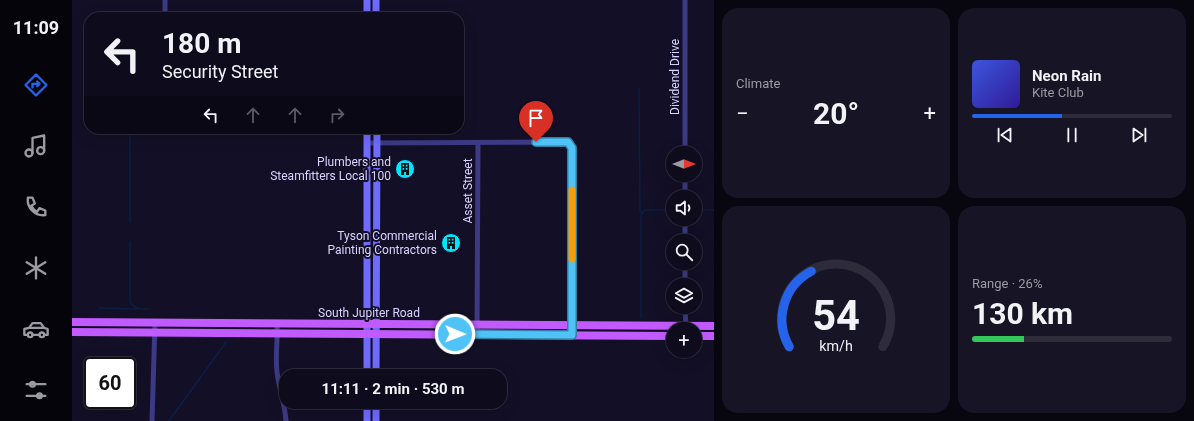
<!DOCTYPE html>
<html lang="en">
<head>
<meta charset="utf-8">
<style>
  :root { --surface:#0e0b1c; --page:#171425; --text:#f1f3f6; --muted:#9b9ba3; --line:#2e2b3b; --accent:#2563eb }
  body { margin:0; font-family:Roboto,sans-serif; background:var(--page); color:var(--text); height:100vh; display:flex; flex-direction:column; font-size:15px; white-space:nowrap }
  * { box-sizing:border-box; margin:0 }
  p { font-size:13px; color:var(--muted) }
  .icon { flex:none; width:22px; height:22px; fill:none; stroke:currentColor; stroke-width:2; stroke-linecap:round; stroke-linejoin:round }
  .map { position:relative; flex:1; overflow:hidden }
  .panel { display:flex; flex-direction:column; gap:8px; padding:8px; background:#08060f; width:480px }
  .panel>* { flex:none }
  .guide { position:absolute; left:12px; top:12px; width:380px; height:122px; border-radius:16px; box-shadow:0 4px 16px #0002,0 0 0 1px var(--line); background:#0e0b1c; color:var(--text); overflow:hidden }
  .needle { width:26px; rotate:90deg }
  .fabs { position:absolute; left:594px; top:146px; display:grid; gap:8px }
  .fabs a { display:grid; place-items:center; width:36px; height:36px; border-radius:50%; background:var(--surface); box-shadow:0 4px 16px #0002,0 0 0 1px var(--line); font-size:20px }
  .speed { position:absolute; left:12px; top:357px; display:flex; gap:8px; font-size:20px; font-weight:700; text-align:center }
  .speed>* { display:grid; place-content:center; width:52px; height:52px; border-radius:50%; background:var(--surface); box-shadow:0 4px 16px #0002,0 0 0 1px var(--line); line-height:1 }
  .speed .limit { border:2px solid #111; border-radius:6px; background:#fff; color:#111 }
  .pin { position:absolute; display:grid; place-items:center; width:34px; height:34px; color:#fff; margin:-41px -17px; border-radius:50% 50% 50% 0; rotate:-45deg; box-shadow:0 0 4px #0007 }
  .pin .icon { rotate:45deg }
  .me { position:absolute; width:44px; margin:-22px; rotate:91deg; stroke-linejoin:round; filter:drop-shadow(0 0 3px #0008) }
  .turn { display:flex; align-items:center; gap:14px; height:84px; padding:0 12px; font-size:18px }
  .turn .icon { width:52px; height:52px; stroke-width:2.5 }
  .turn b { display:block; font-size:28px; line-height:34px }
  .lanes { display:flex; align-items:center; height:38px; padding:0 12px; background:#0003; justify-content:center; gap:20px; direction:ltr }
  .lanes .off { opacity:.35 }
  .big { font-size:30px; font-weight:700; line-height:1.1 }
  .panel .card { flex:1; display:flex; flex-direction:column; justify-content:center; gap:6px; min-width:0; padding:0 14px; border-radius:16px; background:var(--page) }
  .panel .dial { align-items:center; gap:0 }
  .dial svg { height:104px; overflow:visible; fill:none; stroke:var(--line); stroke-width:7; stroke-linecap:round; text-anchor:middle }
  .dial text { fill:var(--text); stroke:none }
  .song { display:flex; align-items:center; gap:12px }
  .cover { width:48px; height:48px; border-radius:6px; background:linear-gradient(135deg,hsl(230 70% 55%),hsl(250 70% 35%)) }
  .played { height:4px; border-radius:2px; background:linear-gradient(90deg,var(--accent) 45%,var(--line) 45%) }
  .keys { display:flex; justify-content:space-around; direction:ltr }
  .heat { display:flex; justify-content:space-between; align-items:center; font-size:22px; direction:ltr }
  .charge { height:6px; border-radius:3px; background:linear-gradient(90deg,#34c759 26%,var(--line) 0) }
  .panel .tiles { flex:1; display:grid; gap:8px; grid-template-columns:repeat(2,1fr) }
  .trip { position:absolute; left:207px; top:369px; width:228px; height:40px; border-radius:16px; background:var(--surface); box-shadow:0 4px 16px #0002,0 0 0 1px var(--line); font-weight:700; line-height:40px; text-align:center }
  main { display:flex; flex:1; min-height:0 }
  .menu { display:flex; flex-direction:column; width:72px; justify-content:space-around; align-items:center; background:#06040b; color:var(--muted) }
  .menu .icon { width:28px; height:28px }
  .menu .active { color:var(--accent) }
  .menu b { font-size:18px; color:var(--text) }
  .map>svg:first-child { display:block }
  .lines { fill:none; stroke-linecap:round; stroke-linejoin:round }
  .stream { stroke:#0a1f44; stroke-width:1.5 }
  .minor { stroke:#3d3a85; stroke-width:5 }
  .secondary { stroke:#6f6bff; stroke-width:7 }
  .primary { stroke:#c25bff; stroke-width:8 }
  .route-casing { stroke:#337fa1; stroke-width:10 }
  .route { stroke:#4fc3f7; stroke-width:7 }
  .slow { stroke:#f59e0b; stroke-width:7 }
  .labels { text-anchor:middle; stroke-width:4; stroke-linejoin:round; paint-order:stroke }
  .street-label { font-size:12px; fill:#d9d4ff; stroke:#130f26 }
  .poi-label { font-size:12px; fill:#d9d4ff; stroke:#130f26; text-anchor:end }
</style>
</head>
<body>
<main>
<nav class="menu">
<b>11:09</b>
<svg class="icon active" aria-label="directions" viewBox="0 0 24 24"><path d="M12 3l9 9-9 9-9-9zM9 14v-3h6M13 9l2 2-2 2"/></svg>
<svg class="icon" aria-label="music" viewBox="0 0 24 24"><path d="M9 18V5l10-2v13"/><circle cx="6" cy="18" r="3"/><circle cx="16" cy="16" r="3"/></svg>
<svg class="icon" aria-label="phone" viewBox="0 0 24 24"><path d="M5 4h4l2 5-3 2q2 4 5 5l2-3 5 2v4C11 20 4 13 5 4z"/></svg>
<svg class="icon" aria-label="climate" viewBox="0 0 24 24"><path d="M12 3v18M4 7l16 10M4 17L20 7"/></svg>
<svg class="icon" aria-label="car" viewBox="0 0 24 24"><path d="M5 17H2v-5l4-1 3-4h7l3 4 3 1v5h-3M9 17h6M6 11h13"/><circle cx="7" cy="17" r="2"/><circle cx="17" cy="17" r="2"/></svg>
<svg class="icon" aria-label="filters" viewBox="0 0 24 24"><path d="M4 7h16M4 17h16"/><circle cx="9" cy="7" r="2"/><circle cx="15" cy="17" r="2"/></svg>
</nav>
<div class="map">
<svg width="642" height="421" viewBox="0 0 642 421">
  <rect width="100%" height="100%" fill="#130f26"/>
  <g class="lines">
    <g class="stream">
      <path d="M 567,88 L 568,211 L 570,213"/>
      <path d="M 623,210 L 642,210"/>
      <path d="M 58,222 L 58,129"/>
      <path d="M 58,242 L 58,302 C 63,309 69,309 76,309"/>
      <path d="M 27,308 L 65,309"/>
      <path d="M 569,318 L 569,216 L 572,210 L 601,210"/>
      <path d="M 97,421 L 154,342"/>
    </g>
    <g class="minor">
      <path d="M 93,0 L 93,17"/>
      <path d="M 613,0 L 613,153"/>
      <path d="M 295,143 L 497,142 L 500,148 L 501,156 L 500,335"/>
      <path d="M 613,175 L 613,197"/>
      <path d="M 613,219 L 613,241"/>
      <path d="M 613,263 L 613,285"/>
      <path d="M 613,307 L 614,328"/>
      <path d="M 205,325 C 206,340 203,356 205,372 C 207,389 213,404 214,421"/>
      <path d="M 405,335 L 406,143"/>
      <path d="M 80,421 L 83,322"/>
    </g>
    <g class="secondary">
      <path d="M 295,17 L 295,0"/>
      <path d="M 304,17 L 304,0"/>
      <path d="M 295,376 L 295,129"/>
      <path d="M 304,376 L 305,129"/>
      <path d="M 295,421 L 295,402"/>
      <path d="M 304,421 L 304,402"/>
    </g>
    <g class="primary">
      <path d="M 0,322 L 642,326"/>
      <path d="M 0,332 L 601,336"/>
      <path d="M 623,336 L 642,336"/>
    </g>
  </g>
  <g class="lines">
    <g class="route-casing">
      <path id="route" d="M 383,334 L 500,335 L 500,148 L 496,142 L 464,142"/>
    </g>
    <use href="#route" class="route"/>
    <path class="slow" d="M 500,259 L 500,190"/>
  </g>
  <defs>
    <g id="building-disc" transform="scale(1)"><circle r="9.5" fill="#00e5ff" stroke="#130f26"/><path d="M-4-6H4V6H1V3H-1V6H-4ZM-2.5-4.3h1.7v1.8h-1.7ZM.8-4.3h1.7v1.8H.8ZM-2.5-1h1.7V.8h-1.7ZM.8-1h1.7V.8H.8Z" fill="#111"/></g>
  </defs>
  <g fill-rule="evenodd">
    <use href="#building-disc" x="333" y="169"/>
    <use href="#building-disc" x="379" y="243"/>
  </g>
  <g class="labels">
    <g class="street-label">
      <text transform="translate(603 77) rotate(-90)" y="4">Dividend Drive</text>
      <text transform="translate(396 191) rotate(-90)" y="4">Asset Street</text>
      <text x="297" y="317">South Jupiter Road</text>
    </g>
    <g class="poi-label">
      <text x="319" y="166">Plumbers and<tspan x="319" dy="14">Steamfitters Local 100</tspan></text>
      <text x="365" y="240">Tyson Commercial<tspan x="365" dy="14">Painting Contractors</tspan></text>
    </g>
  </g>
</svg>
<div class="fabs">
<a><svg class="needle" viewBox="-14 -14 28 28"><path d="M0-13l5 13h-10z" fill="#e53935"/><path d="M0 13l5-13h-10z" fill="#9b9ba3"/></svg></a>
<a><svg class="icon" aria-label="sound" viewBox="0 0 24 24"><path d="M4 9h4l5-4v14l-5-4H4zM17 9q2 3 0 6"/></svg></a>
<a><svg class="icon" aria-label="search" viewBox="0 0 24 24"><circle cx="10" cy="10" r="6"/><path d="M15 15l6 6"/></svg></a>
<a><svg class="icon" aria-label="layers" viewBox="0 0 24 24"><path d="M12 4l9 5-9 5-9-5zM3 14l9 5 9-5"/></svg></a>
<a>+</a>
</div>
<div class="speed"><div class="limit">60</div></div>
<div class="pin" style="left:464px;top:142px;background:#d93025"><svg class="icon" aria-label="arrive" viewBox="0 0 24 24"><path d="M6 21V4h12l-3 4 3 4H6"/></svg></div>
<svg class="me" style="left:383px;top:334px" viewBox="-20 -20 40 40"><circle r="17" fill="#4fc3f7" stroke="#fff" stroke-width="3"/><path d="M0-11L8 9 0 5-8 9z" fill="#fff"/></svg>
<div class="trip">11:11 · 2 min · 530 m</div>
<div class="guide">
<div class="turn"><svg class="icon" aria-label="left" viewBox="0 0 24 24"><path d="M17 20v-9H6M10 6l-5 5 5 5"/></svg><div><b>180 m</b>Security Street</div></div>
<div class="lanes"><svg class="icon" aria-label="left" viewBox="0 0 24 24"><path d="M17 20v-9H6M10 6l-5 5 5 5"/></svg><svg class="icon off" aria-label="ahead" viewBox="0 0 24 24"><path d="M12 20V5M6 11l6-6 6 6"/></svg><svg class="icon off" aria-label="ahead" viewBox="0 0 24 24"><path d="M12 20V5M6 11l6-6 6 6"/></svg><svg class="icon off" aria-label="right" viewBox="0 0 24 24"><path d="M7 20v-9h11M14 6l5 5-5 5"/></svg></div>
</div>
</div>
<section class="panel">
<div class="tiles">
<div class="card"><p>Climate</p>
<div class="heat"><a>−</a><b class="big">20°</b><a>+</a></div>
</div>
<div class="card">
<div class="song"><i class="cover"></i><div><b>Neon Rain</b><p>Kite Club</p></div></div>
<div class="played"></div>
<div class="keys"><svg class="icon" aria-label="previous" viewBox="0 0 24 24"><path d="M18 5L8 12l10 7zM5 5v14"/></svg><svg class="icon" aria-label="pause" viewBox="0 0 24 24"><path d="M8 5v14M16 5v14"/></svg><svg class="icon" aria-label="next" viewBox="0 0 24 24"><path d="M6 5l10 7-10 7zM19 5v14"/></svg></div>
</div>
<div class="card dial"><svg viewBox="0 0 100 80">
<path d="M14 69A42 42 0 1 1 86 69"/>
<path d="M14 69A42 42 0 0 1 31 11" stroke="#2563eb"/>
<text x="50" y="56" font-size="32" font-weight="700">54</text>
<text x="50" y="72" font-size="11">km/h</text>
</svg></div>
<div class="card"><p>Range · 26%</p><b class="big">130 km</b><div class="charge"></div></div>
</div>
</section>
</main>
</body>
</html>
